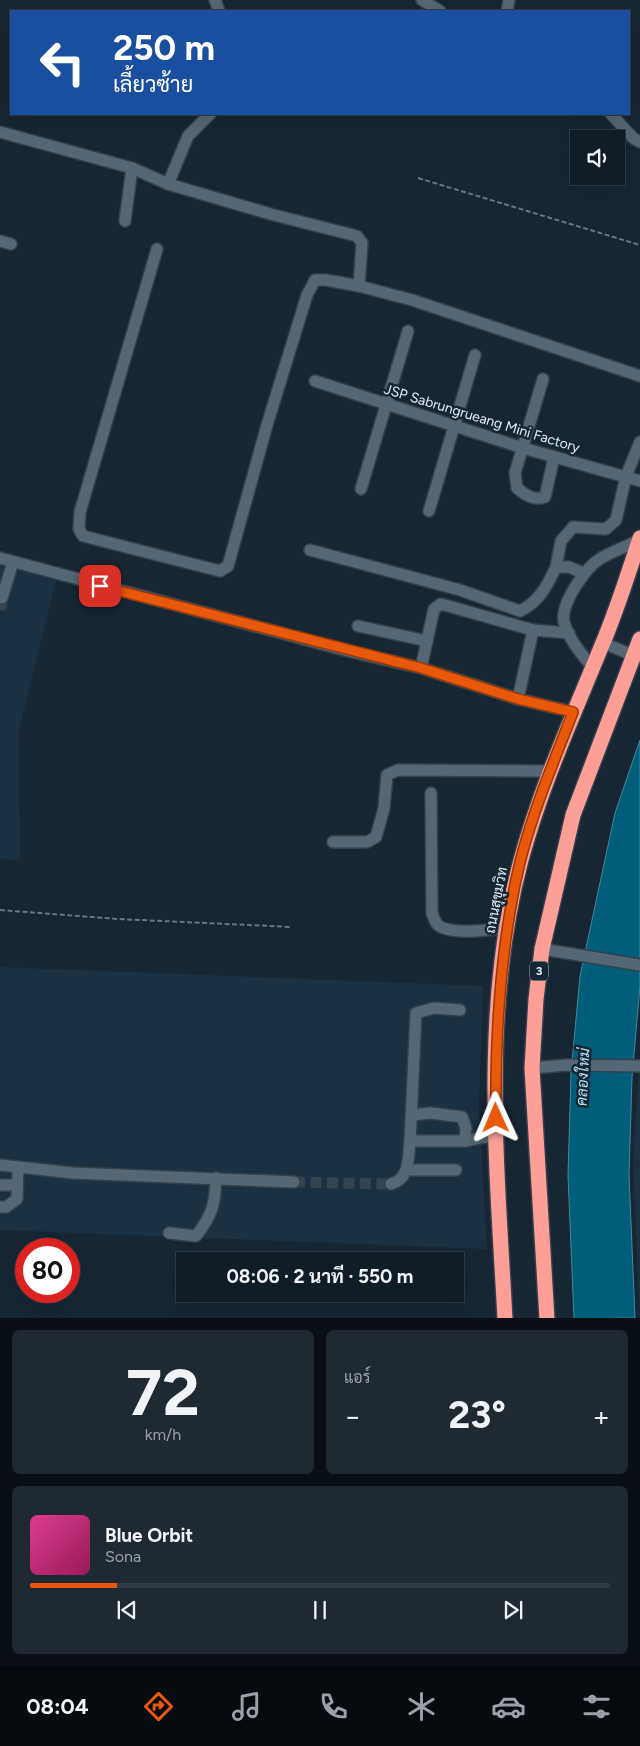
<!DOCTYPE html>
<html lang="th">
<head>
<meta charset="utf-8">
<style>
  :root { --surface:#101c26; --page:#1e2932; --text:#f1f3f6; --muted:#9ca1a7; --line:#303a43; --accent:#ea580c }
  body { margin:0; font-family:Figtree,Sarabun,sans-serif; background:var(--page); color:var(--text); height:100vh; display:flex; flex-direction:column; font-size:19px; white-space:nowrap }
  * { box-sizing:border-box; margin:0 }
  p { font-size:16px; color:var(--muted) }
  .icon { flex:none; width:28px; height:28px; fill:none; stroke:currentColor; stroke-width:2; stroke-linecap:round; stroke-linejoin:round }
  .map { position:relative; height:1318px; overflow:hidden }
  .side { display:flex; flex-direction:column; gap:12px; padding:12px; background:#090f15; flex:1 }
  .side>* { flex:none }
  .top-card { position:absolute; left:10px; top:10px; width:620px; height:105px; border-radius:0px; box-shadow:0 5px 20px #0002,0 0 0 1px var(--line); background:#1a4fa0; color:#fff; overflow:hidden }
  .fabs { position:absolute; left:570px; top:130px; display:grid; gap:10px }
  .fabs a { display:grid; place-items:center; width:55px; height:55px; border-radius:0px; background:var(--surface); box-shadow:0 5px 20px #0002,0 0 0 1px var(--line); font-size:25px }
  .speed { position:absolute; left:15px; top:1238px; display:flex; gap:10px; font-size:25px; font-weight:700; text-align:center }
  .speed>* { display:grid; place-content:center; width:65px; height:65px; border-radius:50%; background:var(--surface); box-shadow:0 5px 20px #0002,0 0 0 1px var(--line); line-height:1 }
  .speed .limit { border:8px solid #d22; background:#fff; color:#111 }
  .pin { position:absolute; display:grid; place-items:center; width:42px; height:42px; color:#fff; margin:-21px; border-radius:10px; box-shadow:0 2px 8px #0006 }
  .me { position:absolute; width:55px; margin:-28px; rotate:359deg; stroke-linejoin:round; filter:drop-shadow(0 0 4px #0008) }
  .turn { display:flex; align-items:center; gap:18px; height:105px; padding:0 20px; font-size:22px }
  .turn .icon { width:65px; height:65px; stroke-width:2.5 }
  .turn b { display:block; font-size:35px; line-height:42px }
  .big { font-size:38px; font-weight:700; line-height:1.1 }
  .side .tile { flex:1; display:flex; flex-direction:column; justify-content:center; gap:8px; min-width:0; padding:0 18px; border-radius:8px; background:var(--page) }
  .side .dial { align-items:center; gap:0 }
  .dial b { font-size:65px; line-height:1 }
  .song { display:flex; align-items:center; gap:15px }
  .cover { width:60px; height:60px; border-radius:8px; background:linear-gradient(135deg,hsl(330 70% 55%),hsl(330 70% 35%)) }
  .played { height:5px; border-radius:2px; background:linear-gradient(90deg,var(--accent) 15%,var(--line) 15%) }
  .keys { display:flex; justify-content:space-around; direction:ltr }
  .heat { display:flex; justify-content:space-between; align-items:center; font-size:28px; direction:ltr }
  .side .tiles { flex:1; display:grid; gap:12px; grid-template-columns:1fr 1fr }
  .tile:last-child { grid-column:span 2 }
  .trip { position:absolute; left:176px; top:1252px; width:288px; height:50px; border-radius:0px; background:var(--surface); box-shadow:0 5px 20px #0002,0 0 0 1px var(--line); font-weight:700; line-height:50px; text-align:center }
  .menu { display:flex; height:80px; justify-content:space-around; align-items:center; background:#060b0f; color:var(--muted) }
  .menu .icon { width:35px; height:35px }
  .menu .selected { color:var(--accent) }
  .menu b { font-size:22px; color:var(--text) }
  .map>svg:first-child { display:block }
  .built { fill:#1b3142 }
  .water { fill:#005e7b; stroke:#4489a0 }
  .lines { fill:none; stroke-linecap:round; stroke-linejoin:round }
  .minor-tunnel { stroke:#35444f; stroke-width:11; stroke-dasharray:11 5.5; stroke-linecap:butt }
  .minor-casing { stroke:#34404a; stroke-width:14 }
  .highway-casing { stroke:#34404a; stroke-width:18 }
  .path { stroke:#697781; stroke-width:2; stroke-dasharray:5 2.5; stroke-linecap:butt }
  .minor { stroke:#556775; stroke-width:11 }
  .highway { stroke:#fd9f97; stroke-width:15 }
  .route-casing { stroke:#983908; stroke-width:12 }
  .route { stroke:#ea580c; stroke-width:9 }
  .labels { text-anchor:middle; stroke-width:5; stroke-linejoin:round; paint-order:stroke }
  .shield { fill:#162632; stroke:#a6b1bb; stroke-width:1 }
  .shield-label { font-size:12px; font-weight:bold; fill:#e3edf6 }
  .street-label { font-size:14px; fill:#e3edf6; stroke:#162632 }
  .water-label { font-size:15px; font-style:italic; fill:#b3e1f6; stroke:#162632 }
</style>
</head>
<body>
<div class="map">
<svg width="640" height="1319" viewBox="0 0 640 1319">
  <rect width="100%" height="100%" fill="#162632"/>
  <g class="built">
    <path d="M 0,561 L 57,577 L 19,730 L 20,860 L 0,859 Z"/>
    <path d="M 0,967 L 483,986 L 479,1106 L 487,1249 L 0,1230 Z"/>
    <path d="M 640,1050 L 640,1319 L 633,1162 Z"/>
  </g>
  <path class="water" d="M 640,740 L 640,986 L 632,1077 L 629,1175 L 635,1318 L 574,1319 L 568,1175 L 571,1073 L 580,976 L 615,813 Z"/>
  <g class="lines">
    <g class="minor-tunnel">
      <path d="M 0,610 L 2,598"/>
      <path d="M 294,1182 L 391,1184"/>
    </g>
    <g class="minor-casing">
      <g id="minor">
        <path d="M 215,0 L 219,11"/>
        <path d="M 422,0 L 440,11"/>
        <path d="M 507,11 L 509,0"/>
        <path d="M 611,114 L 633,138 L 640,142"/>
        <path d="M 0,132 L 132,168"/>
        <path d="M 168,184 L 188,136 L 210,114"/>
        <path d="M 125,221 L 132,168 L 168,184 L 274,215 L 357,236 L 362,243 L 359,286 L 412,300 L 640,376"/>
        <path d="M 0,241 L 11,244"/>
        <path d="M 157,249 L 80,512 L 79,529 L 83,536 L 220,571 L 228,566 L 267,425 L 307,295 L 315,280 L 326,280 L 359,286"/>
        <path d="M 543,379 L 515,473 L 517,488 C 525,495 534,501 545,497 L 554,457"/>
        <path d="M 315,381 L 523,448 L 640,481"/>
        <path d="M 361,489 L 408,331"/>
        <path d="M 429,511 L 475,355"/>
        <path d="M 310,550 L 460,590 L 520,611 C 539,602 547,586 556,567 L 569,567 L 583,573"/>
        <path d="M 0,558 L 348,651 L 421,668 L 518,699 L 573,712"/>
        <path d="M 556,567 L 561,541 L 573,527 L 606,529 L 616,520 L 626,476 L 640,442"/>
        <path d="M 2,598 L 13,562"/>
        <path d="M 358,626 L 427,641"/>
        <path d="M 603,643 L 640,658"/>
        <path d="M 592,667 C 581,653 569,640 564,622 C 560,604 586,567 601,558 C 614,551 627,546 639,540"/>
        <path d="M 421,668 L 434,609 L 441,604 L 533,630 L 569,633"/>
        <path d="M 518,699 L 533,630"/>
        <path d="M 431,793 L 432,913 C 434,919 436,926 443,928 C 460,934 489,930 506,928"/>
        <path d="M 333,842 L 367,842 L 376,837 L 384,808 L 387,775 L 398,770 L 550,771"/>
        <path d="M 542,949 L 640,965"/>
        <path d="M 532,1068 L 567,1065 L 640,1066"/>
        <path d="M 412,1115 L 431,1113 L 462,1117 L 466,1128 L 465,1141"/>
        <path d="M 410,1141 L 416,1013 L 434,1008 L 460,1010"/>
        <path d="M 0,1165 L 73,1173 L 294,1182"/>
        <path d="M 406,1170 L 456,1170"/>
        <path d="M 391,1184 C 410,1179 408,1158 410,1141 L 465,1141 L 496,1135"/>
        <path d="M 0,1185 L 17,1185"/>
        <path d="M 0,1207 L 6,1207 L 17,1199 L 18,1167"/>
        <path d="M 169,1233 L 196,1236 C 213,1214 215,1204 216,1178"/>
      </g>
    </g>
    <g class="highway-casing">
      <g id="highway">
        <path d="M 505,1319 C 497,1167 481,1009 521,860 C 541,786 573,716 602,645 C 617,610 628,574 640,538"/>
        <path d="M 547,1319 L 532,1068 L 536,999 L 542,949 L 573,815 L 640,639"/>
      </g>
    </g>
    <g class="path">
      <path d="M 418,178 L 640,245"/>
      <path d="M 0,910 L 118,919 L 292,927"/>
    </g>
    <use href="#minor" class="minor"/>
    <use href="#highway" class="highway"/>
  </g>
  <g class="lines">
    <g class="route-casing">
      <path id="route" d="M 100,586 L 421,668 L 518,699 L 573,712 C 554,761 533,811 520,862 C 500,946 495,1031 496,1118"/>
    </g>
    <use href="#route" class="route"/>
  </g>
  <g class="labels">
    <rect class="shield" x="530" y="961.5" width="18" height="19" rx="4"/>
    <g class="shield-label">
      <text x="539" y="975">3</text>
    </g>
    <g class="street-label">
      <text transform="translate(482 418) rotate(17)" y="5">JSP Sabrungrueang Mini Factory</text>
      <text transform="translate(496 900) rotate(-79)" y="5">ถนนสุขุมวิท</text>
    </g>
    <g class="water-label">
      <text transform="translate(583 1077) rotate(-87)" y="5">คลองใหม่</text>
    </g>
  </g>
</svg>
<div class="fabs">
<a><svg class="icon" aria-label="sound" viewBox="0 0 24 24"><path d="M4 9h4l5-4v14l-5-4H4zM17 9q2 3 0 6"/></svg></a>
</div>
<div class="speed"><div class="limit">80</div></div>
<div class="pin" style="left:100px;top:586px;background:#d93025"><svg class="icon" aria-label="arrive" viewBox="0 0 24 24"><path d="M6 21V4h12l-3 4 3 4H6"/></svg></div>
<svg class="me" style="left:496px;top:1118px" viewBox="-20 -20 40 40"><path d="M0-17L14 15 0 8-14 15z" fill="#ea580c" stroke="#fff" stroke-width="4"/></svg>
<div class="trip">08:06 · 2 นาที · 550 m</div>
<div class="top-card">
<div class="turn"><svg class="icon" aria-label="left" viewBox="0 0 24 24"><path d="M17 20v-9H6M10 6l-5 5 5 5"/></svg><div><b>250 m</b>เลี้ยวซ้าย</div></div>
</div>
</div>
<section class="side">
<div class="tiles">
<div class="tile dial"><b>72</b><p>km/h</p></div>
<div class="tile"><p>แอร์</p>
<div class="heat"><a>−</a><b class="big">23°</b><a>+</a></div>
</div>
<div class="tile">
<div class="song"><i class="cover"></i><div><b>Blue Orbit</b><p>Sona</p></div></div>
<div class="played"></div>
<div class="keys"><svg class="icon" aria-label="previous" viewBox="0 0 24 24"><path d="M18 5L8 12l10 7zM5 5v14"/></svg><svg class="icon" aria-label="pause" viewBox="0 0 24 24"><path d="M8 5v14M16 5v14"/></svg><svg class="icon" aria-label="next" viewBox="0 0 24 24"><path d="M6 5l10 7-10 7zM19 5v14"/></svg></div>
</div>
</div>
</section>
<nav class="menu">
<b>08:04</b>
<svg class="icon selected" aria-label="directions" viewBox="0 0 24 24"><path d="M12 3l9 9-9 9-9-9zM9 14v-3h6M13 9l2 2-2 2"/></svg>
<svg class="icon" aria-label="music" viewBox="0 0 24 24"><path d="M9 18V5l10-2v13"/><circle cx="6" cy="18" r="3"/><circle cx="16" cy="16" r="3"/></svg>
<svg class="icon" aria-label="phone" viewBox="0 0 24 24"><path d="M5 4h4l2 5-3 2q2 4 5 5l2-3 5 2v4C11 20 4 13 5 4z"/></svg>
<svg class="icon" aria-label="climate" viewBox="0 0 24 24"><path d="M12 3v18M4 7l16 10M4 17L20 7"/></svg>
<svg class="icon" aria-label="car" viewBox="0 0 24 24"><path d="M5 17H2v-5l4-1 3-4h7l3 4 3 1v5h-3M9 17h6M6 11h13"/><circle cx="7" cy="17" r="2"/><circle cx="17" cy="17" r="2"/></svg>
<svg class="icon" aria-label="filters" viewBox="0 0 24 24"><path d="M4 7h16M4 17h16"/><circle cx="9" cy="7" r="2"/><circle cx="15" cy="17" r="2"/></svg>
</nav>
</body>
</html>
